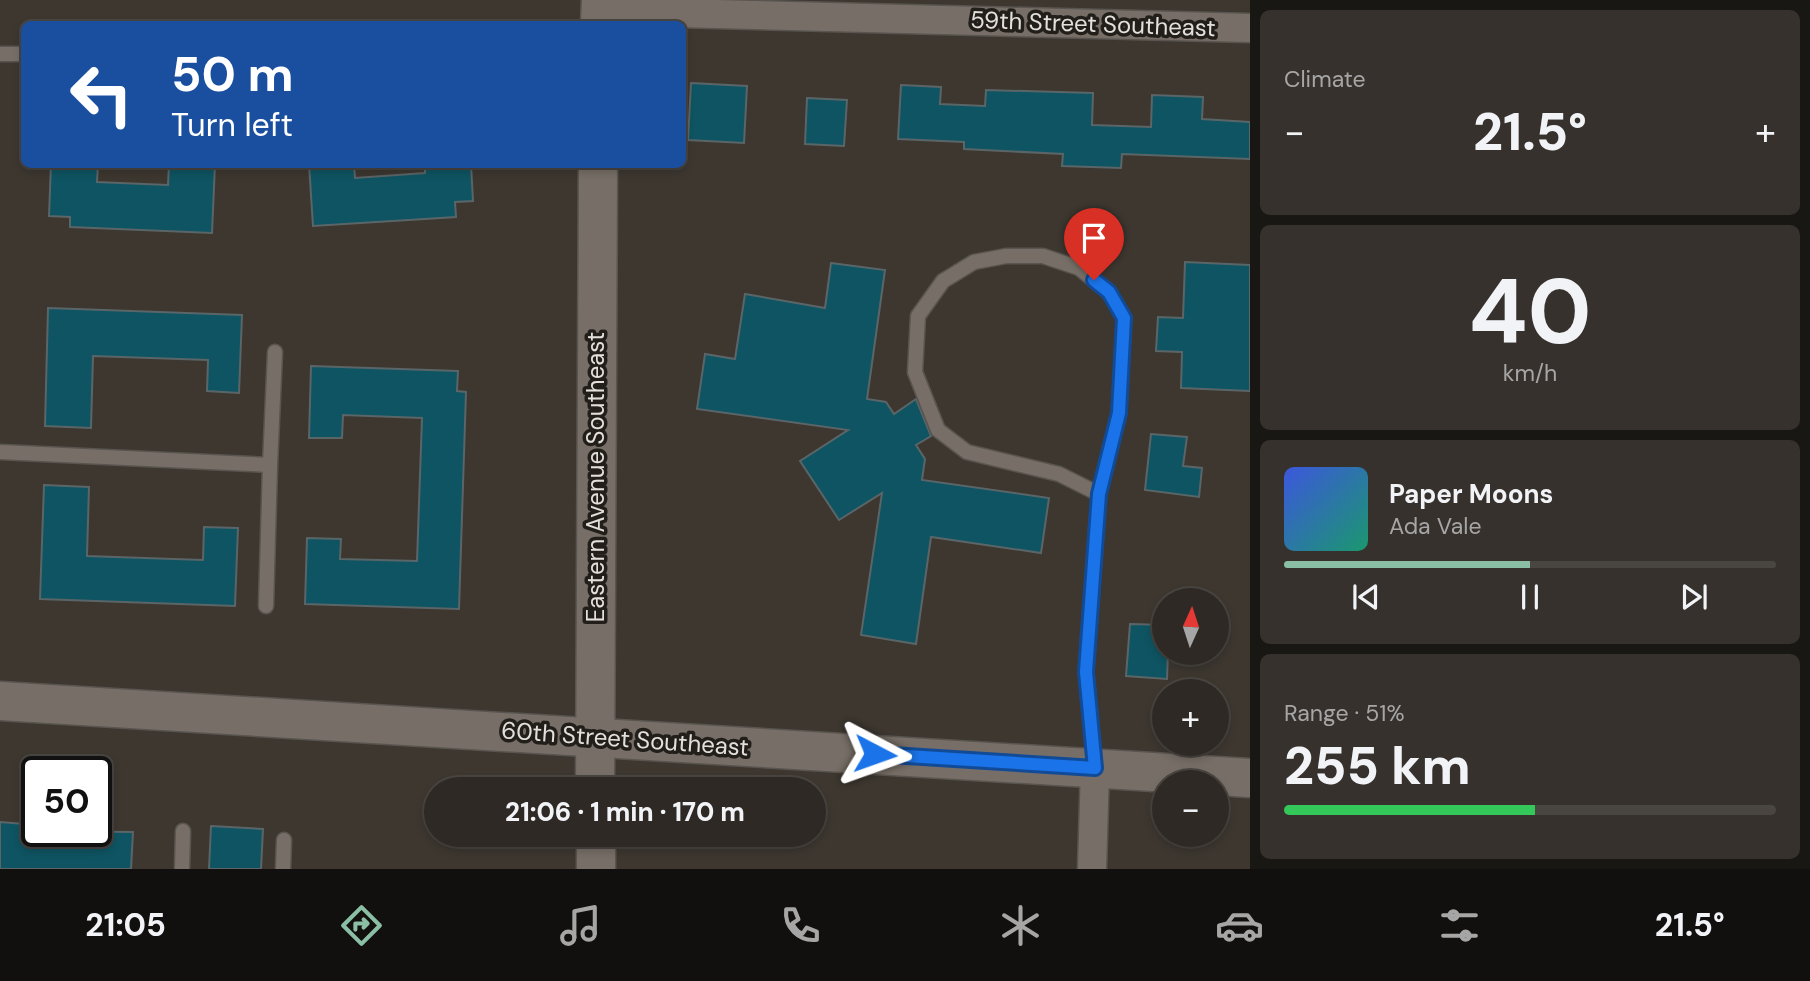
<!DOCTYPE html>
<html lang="en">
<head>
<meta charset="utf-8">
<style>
  :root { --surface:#2e2924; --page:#36312c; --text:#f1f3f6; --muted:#a7a6a6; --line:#494541; --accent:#8abfa5 }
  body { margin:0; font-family:"DM Sans",sans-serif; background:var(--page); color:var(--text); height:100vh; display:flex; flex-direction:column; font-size:26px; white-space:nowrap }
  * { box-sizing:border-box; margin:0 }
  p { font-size:23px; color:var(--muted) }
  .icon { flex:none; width:38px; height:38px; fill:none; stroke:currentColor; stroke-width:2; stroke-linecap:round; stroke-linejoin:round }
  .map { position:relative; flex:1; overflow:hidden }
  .details { display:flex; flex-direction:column; gap:10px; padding:10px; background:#191714; width:560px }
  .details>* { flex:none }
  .guide { position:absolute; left:21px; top:21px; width:665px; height:147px; border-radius:10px; box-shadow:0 4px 10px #0003,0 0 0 2px var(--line); background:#1a4fa0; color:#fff; overflow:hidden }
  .needle { width:46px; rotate:3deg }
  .controls { position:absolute; left:1152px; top:588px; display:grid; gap:14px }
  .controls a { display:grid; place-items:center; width:77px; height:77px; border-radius:50%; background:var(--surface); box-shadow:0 4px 10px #0003,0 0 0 2px var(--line); font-size:35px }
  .speed { position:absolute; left:21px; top:756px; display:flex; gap:14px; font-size:35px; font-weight:700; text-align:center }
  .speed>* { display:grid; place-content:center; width:91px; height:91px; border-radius:50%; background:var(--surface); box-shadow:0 4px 10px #0003,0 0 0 2px var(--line); line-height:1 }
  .speed .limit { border:4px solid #111; border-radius:10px; background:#fff; color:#111 }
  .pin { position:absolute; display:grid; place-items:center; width:60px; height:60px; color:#fff; margin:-72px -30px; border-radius:50% 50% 50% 0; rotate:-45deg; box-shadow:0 0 7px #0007 }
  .pin .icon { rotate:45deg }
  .me { position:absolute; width:77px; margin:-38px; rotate:94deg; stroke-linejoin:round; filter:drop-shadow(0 0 5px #0008) }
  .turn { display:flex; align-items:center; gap:24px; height:147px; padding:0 35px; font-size:32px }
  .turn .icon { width:91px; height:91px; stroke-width:2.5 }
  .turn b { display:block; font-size:49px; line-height:60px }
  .big { font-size:52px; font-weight:800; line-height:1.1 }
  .details .widget { flex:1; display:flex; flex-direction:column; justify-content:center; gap:10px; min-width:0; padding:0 24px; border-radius:10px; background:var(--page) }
  .details .dial { align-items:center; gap:0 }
  .dial b { font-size:91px; line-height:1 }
  .song { display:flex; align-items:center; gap:21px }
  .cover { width:84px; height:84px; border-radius:10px; background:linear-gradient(135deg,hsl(230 70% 55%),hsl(160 70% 35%)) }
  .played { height:7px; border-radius:4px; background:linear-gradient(90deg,var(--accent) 50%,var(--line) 50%) }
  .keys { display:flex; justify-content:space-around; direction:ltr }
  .heat { display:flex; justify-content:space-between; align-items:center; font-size:38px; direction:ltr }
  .charge { height:10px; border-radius:5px; background:linear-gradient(90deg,#34c759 51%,var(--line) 0) }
  .trip { position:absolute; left:424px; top:777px; width:402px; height:70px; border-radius:35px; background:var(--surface); box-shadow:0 4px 10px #0003,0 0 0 2px var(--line); font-weight:800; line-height:70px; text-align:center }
  .menu { display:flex; height:112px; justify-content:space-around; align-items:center; background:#12100e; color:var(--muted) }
  .menu .icon { width:49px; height:49px }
  .menu .current { color:var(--accent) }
  .menu b { font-size:32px; color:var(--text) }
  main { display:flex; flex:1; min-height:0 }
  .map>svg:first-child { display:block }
  .building { fill:#0f5462; stroke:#5a6568; stroke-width:2 }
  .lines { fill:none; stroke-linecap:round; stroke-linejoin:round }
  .lane-casing { stroke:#59544f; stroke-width:17 }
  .street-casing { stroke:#59544f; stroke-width:31 }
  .secondary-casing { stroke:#59544f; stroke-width:41 }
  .lane { stroke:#776f67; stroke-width:14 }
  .street { stroke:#776f67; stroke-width:28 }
  .secondary { stroke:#776f67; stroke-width:38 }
  .route-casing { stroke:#114b97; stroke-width:18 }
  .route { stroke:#1a73e8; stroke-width:12 }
  .labels { text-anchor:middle; stroke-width:7; stroke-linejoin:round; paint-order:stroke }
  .street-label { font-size:24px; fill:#e3dfdb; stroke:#221f1b }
</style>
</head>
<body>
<main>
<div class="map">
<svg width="1250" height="869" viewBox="0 0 1250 869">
  <rect width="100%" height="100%" fill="#3d3730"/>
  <g class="building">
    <path d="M 691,83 L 747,86 L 744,143 L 688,140 Z"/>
    <path d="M 901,85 L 941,87 L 940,104 L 985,106 L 986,90 L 1093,93 L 1092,125 L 1151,127 L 1152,95 L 1203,97 L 1202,119 L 1250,122 L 1250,159 L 1122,154 L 1121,168 L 1062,166 L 1063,154 L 964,149 L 964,142 L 898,139 Z"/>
    <path d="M 807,98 L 847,100 L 844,146 L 805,144 Z"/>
    <path d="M 51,164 L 98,164 L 97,182 L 168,185 L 169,164 L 215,164 L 212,233 L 70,227 L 70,217 L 49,216 Z"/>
    <path d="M 309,164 L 354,164 L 355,178 L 425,173 L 425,164 L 471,164 L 473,201 L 455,202 L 456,217 L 313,226 Z"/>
    <path d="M 1185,262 L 1250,265 L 1250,391 L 1181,388 L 1182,352 L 1156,351 L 1158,317 L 1183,318 Z"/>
    <path d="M 831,263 L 885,270 L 867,399 L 886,402 L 894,414 L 916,399 L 931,436 L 916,445 L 925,459 L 922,480 L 1049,498 L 1041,553 L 931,537 L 916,644 L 861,635 L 882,493 L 839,520 L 800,461 L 848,430 L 697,409 L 705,354 L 735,359 L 745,294 L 825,308 Z"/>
    <path d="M 48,308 L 242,315 L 239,393 L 207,391 L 208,360 L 93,356 L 91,428 L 45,426 Z"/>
    <path d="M 311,366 L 458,371 L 457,391 L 466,392 L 459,609 L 305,604 L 307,538 L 341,539 L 340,559 L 417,561 L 422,418 L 343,415 L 342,438 L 309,438 Z"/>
    <path d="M 1151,434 L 1187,437 L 1183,466 L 1202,468 L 1199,497 L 1145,490 Z"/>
    <path d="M 44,485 L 89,487 L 87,556 L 203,560 L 204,527 L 238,528 L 235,606 L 40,599 Z"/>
    <path d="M 1130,624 L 1164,625 L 1164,653 L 1168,653 L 1167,679 L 1126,676 Z"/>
    <path d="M 0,822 L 37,825 L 37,831 L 133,832 L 131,869 L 0,869 Z"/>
    <path d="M 211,826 L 263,829 L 261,869 L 209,869 Z"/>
  </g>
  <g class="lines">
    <g class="lane-casing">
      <g id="lane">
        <path d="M 0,54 L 24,54"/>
        <path d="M 0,452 L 270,465 L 275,352"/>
        <path d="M 266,606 L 270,465"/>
        <path d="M 1095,767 L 1086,672 L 1099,494 L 1119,413 L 1124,318 L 1109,292 L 1079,268 L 1043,256 L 1006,256 L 974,262 L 943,281 L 918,316 L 915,372 L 938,430 L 967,452 L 1059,474 L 1099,494"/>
        <path d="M 182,869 L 183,831"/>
        <path d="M 283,869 L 284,840"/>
      </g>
    </g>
    <g class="street-casing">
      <g id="street">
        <path d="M 601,11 L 1250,28"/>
        <path d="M 1092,869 L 1095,768"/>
      </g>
    </g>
    <g class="secondary-casing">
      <g id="secondary">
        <path d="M 600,24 L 601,0"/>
        <path d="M 0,701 L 1250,778"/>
        <path d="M 595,789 L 598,164"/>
        <path d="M 596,835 L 596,869"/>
      </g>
    </g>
    <use href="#lane" class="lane"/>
    <use href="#street" class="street"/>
    <use href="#secondary" class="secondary"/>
  </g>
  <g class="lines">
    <g class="route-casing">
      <path id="route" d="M 875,754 L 1095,768 L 1086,672 L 1099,494 L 1119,413 L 1124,318 L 1109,292 L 1094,280"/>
    </g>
    <use href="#route" class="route"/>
  </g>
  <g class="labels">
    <g class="street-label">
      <text transform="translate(1093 24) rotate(2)" y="8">59th Street Southeast</text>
      <text transform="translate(596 477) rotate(-90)" y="8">Eastern Avenue Southeast</text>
      <text transform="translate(625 739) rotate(4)" y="8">60th Street Southeast</text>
    </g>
  </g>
</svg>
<div class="controls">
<a><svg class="needle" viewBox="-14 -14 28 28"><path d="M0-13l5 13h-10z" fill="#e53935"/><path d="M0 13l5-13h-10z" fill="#a7a6a6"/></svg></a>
<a>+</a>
<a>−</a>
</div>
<div class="speed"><div class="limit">50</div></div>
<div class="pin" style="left:1094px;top:280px;background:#d93025"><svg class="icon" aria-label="arrive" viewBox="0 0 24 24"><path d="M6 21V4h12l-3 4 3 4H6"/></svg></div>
<svg class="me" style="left:875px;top:754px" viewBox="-20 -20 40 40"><path d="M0-17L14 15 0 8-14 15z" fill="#1a73e8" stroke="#fff" stroke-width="4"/></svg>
<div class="trip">21:06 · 1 min · 170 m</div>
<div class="guide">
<div class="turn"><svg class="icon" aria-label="left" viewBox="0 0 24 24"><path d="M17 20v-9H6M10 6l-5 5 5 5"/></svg><div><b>50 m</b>Turn left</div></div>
</div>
</div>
<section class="details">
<div class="widget"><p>Climate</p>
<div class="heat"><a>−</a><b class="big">21.5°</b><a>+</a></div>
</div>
<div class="widget dial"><b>40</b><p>km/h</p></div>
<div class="widget">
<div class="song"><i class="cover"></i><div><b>Paper Moons</b><p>Ada Vale</p></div></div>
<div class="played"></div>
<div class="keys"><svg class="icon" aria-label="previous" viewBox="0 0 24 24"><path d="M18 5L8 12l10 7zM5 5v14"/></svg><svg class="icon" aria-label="pause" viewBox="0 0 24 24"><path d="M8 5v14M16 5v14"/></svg><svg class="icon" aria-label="next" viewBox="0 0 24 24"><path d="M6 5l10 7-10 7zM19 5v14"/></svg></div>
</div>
<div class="widget"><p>Range · 51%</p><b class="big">255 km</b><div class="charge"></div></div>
</section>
</main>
<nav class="menu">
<b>21:05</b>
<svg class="icon current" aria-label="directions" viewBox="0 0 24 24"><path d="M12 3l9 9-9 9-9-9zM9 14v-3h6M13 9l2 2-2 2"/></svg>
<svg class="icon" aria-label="music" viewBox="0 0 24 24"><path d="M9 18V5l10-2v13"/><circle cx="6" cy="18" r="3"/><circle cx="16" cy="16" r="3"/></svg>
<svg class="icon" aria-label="phone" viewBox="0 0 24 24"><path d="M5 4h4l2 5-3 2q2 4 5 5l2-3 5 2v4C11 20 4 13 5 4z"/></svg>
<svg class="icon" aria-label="climate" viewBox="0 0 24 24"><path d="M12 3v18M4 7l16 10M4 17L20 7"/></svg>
<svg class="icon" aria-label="car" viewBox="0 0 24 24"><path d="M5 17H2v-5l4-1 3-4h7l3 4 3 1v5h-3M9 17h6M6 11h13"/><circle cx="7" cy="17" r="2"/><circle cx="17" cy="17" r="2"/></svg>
<svg class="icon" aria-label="filters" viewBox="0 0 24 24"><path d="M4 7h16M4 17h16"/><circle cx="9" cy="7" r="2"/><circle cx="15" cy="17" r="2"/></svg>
<b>21.5°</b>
</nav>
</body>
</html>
